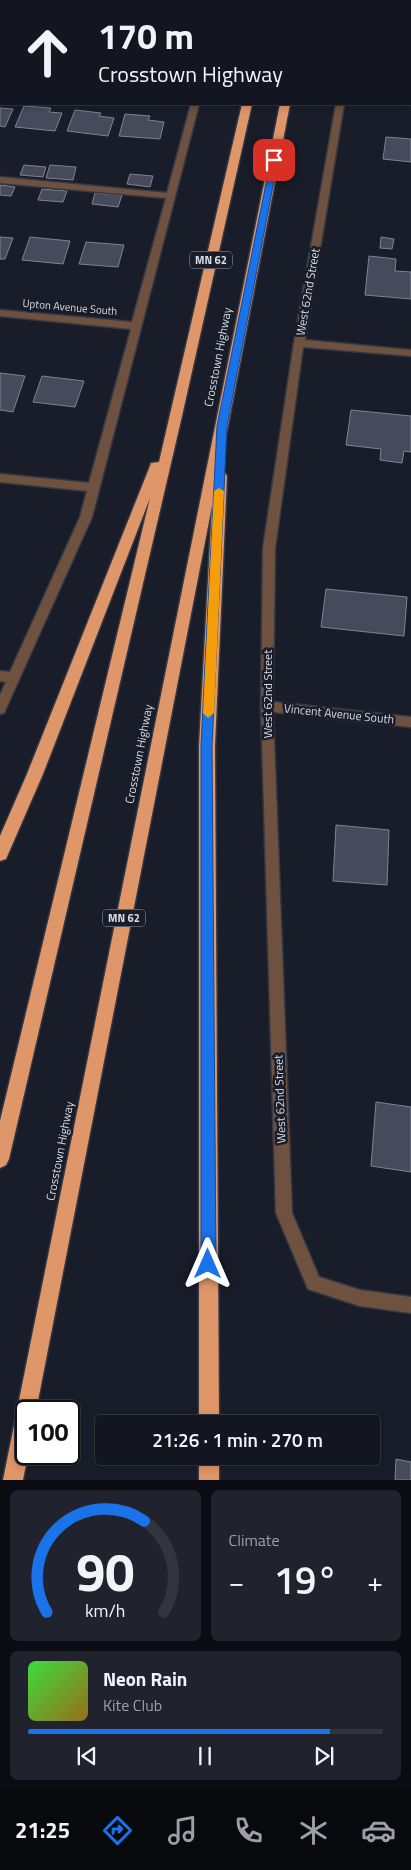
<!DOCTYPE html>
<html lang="en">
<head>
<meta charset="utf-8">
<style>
  :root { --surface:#131620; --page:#20232d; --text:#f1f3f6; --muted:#9d9fa5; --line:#32353e; --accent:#1a73e8 }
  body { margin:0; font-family:"Titillium Web",sans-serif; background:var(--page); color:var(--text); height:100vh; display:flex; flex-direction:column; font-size:19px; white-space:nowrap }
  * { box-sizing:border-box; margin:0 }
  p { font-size:16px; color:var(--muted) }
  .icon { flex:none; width:28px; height:28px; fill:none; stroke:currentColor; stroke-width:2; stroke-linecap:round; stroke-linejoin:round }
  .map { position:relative; height:1480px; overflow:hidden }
  .drawer { display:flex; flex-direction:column; gap:10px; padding:10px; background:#0a0c12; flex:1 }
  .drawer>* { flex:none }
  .guide { position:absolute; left:0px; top:0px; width:411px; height:105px; box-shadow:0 2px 8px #0003,0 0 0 1px var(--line); background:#131620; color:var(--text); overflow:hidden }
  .speed { position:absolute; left:15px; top:1400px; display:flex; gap:10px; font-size:25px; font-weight:700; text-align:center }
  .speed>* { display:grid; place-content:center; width:65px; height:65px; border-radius:50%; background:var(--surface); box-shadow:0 2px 8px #0003,0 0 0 1px var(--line); line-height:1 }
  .speed .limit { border:2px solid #111; border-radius:8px; background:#fff; color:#111 }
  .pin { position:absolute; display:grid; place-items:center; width:42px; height:42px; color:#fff; margin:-21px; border-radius:10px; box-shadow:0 2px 8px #0006 }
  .me { position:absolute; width:55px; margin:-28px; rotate:0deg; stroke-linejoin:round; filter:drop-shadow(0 0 4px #0008) }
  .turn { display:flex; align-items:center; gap:18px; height:105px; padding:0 15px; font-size:22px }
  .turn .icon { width:65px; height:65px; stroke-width:2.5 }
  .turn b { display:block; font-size:35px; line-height:42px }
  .big { font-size:38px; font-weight:600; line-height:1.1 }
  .drawer .tile { flex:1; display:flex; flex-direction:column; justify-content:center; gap:8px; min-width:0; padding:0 18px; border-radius:8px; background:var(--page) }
  .drawer .dial { align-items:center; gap:0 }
  .dial svg { height:130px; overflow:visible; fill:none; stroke:var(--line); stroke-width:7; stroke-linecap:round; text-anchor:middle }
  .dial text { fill:var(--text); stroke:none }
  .song { display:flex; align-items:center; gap:15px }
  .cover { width:60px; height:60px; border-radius:8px; background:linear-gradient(135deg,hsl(120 70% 55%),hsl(40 70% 35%)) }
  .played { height:5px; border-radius:2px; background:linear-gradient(90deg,var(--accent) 85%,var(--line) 85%) }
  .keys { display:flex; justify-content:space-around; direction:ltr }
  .heat { display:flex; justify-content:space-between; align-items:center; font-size:28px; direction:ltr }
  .drawer .tiles { flex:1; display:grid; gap:10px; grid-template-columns:1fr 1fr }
  .tile:last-child { grid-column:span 2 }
  .trip { position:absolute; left:95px; top:1415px; width:285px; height:50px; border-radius:5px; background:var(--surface); box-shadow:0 2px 8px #0003,0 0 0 1px var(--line); font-weight:600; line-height:50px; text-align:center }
  .menu { display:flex; height:80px; justify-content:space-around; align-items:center; background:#08090d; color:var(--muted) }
  .menu .icon { width:35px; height:35px }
  .menu .on { color:var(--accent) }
  .menu b { font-size:22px; color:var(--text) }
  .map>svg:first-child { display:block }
  .building { fill:#464a5a; stroke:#7e8394 }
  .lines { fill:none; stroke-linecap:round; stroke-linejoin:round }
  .minor-casing { stroke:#343844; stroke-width:3 }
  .highway-casing { stroke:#343844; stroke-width:3 }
  .minor { fill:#6e513f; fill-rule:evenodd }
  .highway { fill:#df9669; fill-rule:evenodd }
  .route { fill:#1a73e8; stroke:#114b97 }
  .slow { fill:#f59e0b }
  .labels { text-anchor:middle; stroke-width:5; stroke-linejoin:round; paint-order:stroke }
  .shield { fill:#191d2a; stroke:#9fa2ac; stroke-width:1 }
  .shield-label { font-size:11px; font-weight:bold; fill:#d8dbe4 }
  .far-street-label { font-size:11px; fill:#d8dbe4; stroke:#191d2a }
  .street-label { font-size:12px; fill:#d8dbe4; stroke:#191d2a }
</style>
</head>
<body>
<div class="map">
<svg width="411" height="1480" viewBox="0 0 411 1480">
  <rect width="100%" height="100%" fill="#191d2a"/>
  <g class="building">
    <path d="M 24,106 L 51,108 L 49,112 L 62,113 L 55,131 L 15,127 Z"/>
    <path d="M 0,108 L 13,109 L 5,127 L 0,126 Z"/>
    <path d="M 75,110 L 101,113 L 99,116 L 114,118 L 108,136 L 67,131 Z"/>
    <path d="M 125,114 L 150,116 L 148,120 L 164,122 L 160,139 L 119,136 Z"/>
    <path d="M 386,137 L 411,139 L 411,162 L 383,159 Z"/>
    <path d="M 24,165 L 46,167 L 43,177 L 20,175 Z"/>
    <path d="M 50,165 L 76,167 L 73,180 L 46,178 Z"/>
    <path d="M 130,174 L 153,176 L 150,187 L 127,184 Z"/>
    <path d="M 0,185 L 15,187 L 11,196 L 0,195 Z"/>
    <path d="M 42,189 L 67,191 L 63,202 L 38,200 Z"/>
    <path d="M 95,193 L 122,195 L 118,207 L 92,204 Z"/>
    <path d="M 0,237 L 13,238 L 5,259 L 0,259 Z"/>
    <path d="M 30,237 L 70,241 L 63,264 L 22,260 Z"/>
    <path d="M 381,237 L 394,239 L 392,249 L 380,248 Z"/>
    <path d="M 86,242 L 124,245 L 118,267 L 79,264 Z"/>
    <path d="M 369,256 L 396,259 L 395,271 L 411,272 L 411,299 L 365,295 Z"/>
    <path d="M 0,373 L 25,376 L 13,412 L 0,410 Z"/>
    <path d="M 42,376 L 84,381 L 75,407 L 33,402 Z"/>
    <path d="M 351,410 L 411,416 L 411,452 L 404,451 L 402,463 L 380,460 L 381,449 L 346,445 Z"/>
    <path d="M 326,589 L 407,597 L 404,636 L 321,627 Z"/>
    <path d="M 336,825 L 389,830 L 387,885 L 333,881 Z"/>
    <path d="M 376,1102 L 411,1107 L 411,1172 L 371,1166 Z"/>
    <path d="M 396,1459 L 411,1462 L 411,1480 L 395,1480 Z"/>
  </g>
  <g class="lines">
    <g class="minor-casing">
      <g id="minor">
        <rect x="220" y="0" width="8" height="1"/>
        <rect x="0" y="62" width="1" height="5"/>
        <rect x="410" y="96" width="1" height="6"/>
        <path d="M 191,104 L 199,104 L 92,517 L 4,713 L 0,714 L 0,695 L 6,682 L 0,681 L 0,671 L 10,672 L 80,517 L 87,491 L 0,482 L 0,474 L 89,483 L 131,329 L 0,316 L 0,310 L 132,322 L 166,198 L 0,183 L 0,177 L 167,193 Z"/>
        <path d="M 336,104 L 344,104 L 305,340 L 411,350 L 411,356 L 303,347 L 275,548 L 273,702 L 411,717 L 411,727 L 273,712 L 292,1213 L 319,1277 L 360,1290 L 411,1297 L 411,1313 L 360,1306 L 308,1289 L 276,1213 L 261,706 L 263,548 L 294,343 Z"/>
      </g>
    </g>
    <g class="highway-casing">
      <g id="highway">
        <path d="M 242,104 L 252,104 L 182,416 L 9,1159 L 6,1165 L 0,1168 L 0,1121 L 150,498 L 43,774 L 6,859 L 0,861 L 0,836 L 27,774 L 150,466 L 151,463 L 159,462 Z"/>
        <path d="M 280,104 L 290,104 L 219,472 L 225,473 L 227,476 L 215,746 L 219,1424 L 199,1424 L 199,746 L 212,506 L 36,1411 L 26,1411 L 26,1454 L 28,1454 L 23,1480 L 3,1480 Z"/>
        <rect x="199" y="1456" width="20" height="24"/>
      </g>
    </g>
    <use href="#minor" class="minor"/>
    <use href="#highway" class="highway"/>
  </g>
  <path class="route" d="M 271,159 L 278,160 L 227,426 L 212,746 L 216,1264 L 213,1269 L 208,1272 L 203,1269 L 201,1264 L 201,746 L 217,426 Z"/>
  <path class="slow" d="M 219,488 L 224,491 L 214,713 L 208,718 L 203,713 L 214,491 Z"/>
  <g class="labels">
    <g class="shield">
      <rect x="190" y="251.5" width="42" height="17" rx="4"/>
      <rect x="103" y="909.5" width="42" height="17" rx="4"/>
    </g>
    <g class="shield-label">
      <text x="211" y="264">MN 62</text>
      <text x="124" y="922">MN 62</text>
    </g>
    <g class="far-street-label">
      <text transform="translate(70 307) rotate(5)" y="4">Upton Avenue South</text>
    </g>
    <g class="street-label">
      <text transform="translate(308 292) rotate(-80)" y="4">West 62nd Street</text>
      <text transform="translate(218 357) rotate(-79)" y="4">Crosstown Highway</text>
      <text transform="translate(268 694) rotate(-90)" y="4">West 62nd Street</text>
      <text transform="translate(339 714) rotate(6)" y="4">Vincent Avenue South</text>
      <text transform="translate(139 754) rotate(-79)" y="4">Crosstown Highway</text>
      <text transform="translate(280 1099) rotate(-92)" y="4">West 62nd Street</text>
      <text transform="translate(60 1151) rotate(-79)" y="4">Crosstown Highway</text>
    </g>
  </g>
</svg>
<div class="speed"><div class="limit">100</div></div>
<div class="pin" style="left:274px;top:160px;background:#d93025"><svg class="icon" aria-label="arrive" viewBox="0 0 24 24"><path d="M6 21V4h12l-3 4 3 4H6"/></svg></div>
<svg class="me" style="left:208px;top:1264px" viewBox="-20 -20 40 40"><path d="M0-17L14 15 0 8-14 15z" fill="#1a73e8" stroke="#fff" stroke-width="4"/></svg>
<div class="trip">21:26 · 1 min · 270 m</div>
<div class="guide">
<div class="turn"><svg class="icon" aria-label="ahead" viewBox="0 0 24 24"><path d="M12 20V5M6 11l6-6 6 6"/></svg><div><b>170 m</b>Crosstown Highway</div></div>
</div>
</div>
<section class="drawer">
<div class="tiles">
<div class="tile dial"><svg viewBox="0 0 100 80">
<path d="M14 69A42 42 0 1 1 86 69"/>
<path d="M14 69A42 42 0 0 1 74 13" stroke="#1a73e8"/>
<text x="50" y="56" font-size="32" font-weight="700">90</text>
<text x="50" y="72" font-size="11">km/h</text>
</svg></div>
<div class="tile"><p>Climate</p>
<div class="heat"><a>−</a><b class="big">19°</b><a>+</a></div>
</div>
<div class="tile">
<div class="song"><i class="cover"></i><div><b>Neon Rain</b><p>Kite Club</p></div></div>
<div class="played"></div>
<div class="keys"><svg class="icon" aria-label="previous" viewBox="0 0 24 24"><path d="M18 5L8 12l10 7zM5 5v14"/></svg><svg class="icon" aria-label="pause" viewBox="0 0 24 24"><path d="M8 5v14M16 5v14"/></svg><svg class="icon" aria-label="next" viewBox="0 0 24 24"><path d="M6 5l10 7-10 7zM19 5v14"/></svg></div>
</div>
</div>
</section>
<nav class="menu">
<b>21:25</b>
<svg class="icon on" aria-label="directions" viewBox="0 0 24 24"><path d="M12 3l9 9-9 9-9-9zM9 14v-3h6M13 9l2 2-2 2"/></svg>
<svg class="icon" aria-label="music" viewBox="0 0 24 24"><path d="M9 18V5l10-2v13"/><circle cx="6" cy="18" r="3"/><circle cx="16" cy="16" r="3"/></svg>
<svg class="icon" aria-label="phone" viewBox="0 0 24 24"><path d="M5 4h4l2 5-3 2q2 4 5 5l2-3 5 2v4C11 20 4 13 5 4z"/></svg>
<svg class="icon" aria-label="climate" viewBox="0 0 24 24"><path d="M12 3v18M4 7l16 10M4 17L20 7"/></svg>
<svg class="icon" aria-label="car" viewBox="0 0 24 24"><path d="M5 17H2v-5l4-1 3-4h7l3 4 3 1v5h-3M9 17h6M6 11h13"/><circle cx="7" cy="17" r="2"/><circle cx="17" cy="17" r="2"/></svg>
</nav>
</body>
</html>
